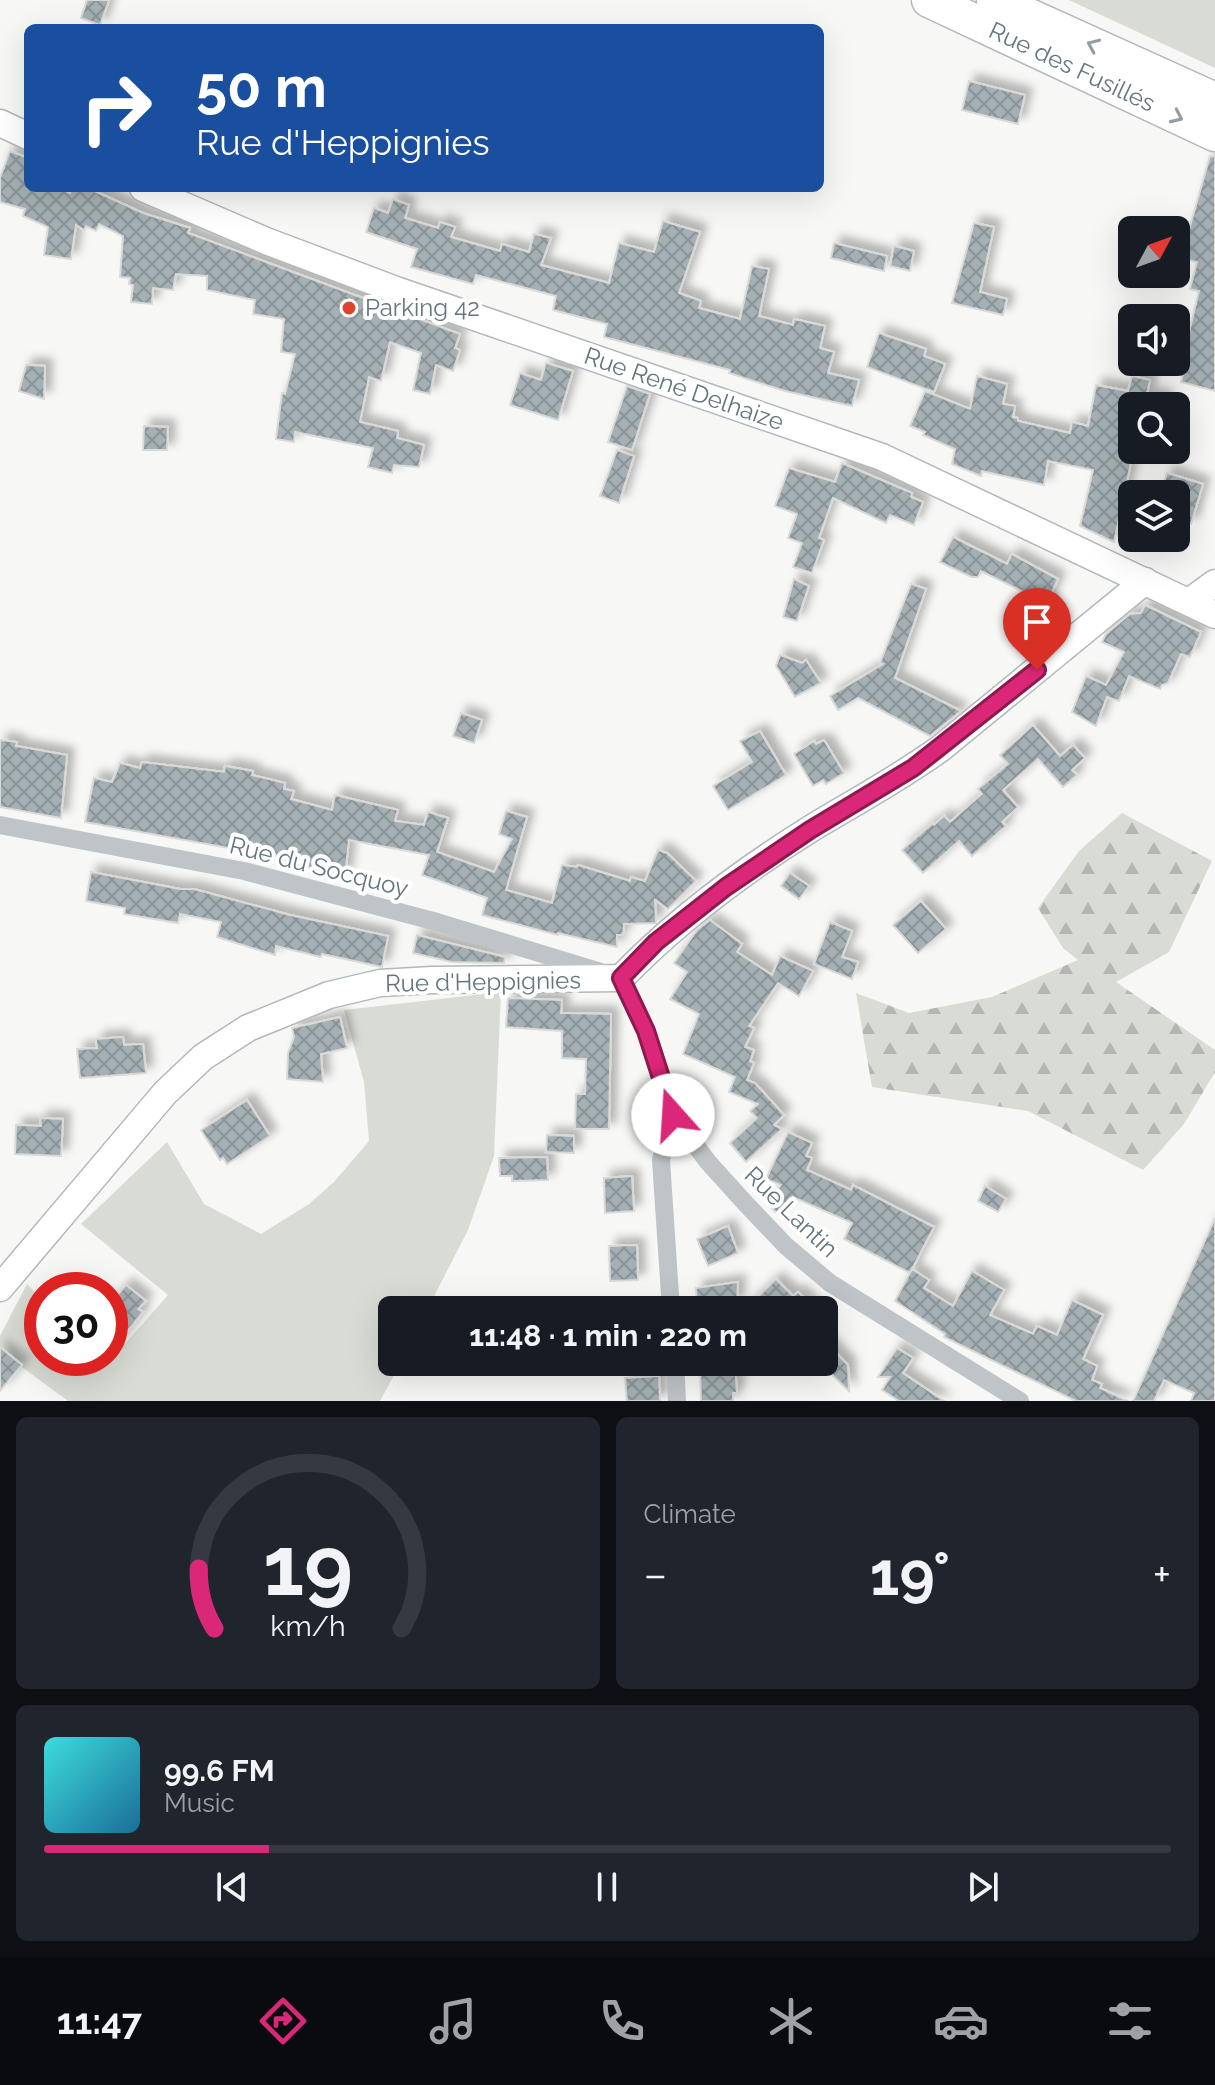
<!DOCTYPE html>
<html lang="en">
<head>
<meta charset="utf-8">
<style>
  :root { --surface:#171b24; --page:#20242c; --text:#f1f3f6; --muted:#9ea1a6; --line:#363941; --accent:#db2777 }
  body { margin:0; font-family:Raleway,sans-serif; background:var(--page); color:var(--text); height:100vh; display:flex; flex-direction:column; font-size:30px; white-space:nowrap }
  * { box-sizing:border-box; margin:0 }
  p { font-size:26px; color:var(--muted) }
  .icon { flex:none; width:44px; height:44px; fill:none; stroke:currentColor; stroke-width:2; stroke-linecap:round; stroke-linejoin:round }
  .map { position:relative; height:1401px; overflow:hidden }
  .side { display:flex; flex-direction:column; gap:16px; padding:16px; background:#0d0f14; flex:1 }
  .side>* { flex:none }
  .top-card { position:absolute; left:24px; top:24px; width:800px; height:168px; border-radius:12px; box-shadow:0 8px 32px #0002; background:#1a4fa0; color:#fff; overflow:hidden }
  .needle { width:52px; rotate:49deg }
  .tools { position:absolute; left:1118px; top:216px; display:grid; gap:16px }
  .tools a { display:grid; place-items:center; width:72px; height:72px; border-radius:12px; background:var(--surface); box-shadow:0 8px 32px #0002; font-size:40px }
  .speed { position:absolute; left:24px; top:1272px; display:flex; gap:16px; font-size:40px; font-weight:700; text-align:center }
  .speed>* { display:grid; place-content:center; width:104px; height:104px; border-radius:50%; background:var(--surface); box-shadow:0 8px 32px #0002; line-height:1 }
  .speed .limit { border:12px solid #d22; background:#fff; color:#111 }
  .pin { position:absolute; display:grid; place-items:center; width:68px; height:68px; color:#fff; margin:-82px -34px; border-radius:50% 50% 50% 0; rotate:-45deg; box-shadow:0 0 8px #0007 }
  .pin .icon { rotate:45deg }
  .me { position:absolute; width:88px; margin:-44px; rotate:341deg; stroke-linejoin:round; filter:drop-shadow(0 0 6px #0008) }
  .turn { display:flex; align-items:center; gap:28px; height:168px; padding:0 40px; font-size:36px }
  .turn .icon { width:104px; height:104px; stroke-width:2.5 }
  .turn b { display:block; font-size:56px; line-height:68px }
  .big { font-size:60px; font-weight:700; line-height:1.1 }
  .side .widget { flex:1; display:flex; flex-direction:column; justify-content:center; gap:12px; min-width:0; padding:0 28px; border-radius:12px; background:var(--page) }
  .side .dial { align-items:center; gap:0 }
  .dial svg { height:208px; overflow:visible; fill:none; stroke:var(--line); stroke-width:7; stroke-linecap:round; text-anchor:middle }
  .dial text { fill:var(--text); stroke:none }
  .song { display:flex; align-items:center; gap:24px }
  .cover { width:96px; height:96px; border-radius:12px; background:linear-gradient(135deg,hsl(180 70% 55%),hsl(200 70% 35%)) }
  .played { height:8px; border-radius:4px; background:linear-gradient(90deg,var(--accent) 20%,var(--line) 20%) }
  .keys { display:flex; justify-content:space-around; direction:ltr }
  .heat { display:flex; justify-content:space-between; align-items:center; font-size:44px; direction:ltr }
  .side .tiles { flex:1; display:grid; gap:16px; grid-template-columns:1fr 1fr }
  .widget:last-child { grid-column:span 2 }
  .trip { position:absolute; left:378px; top:1296px; width:460px; height:80px; border-radius:12px; background:var(--surface); box-shadow:0 8px 32px #0002; font-weight:700; line-height:80px; text-align:center }
  .menu { display:flex; height:128px; justify-content:space-around; align-items:center; background:#090b0e; color:var(--muted) }
  .menu .icon { width:56px; height:56px }
  .menu .selected { color:var(--accent) }
  .menu b { font-size:36px; color:var(--text) }
  .map>svg:first-child { display:block }
  .green { fill:#d8dcd4 }
  .forest { fill:url(#forest-firs) }
  .building { fill:url(#building-cross-hatch); stroke:#d9d9d7; stroke-width:2; filter:url(#shadow) }
  .lines { fill:none; stroke-linecap:round; stroke-linejoin:round }
  .secondary-casing { stroke:#b1b8bb; stroke-width:29 }
  .highway-casing { stroke:#b2b7ba; stroke-width:37 }
  .street { stroke:#bec4c7; stroke-width:18 }
  .secondary { stroke:#fff; stroke-width:26 }
  .highway { stroke:#fff; stroke-width:34 }
  .oneway { stroke:#929fa5 }
  .route-casing { stroke:#8e194d; stroke-width:20 }
  .route { stroke:#db2777; stroke-width:14 }
  .poi-dot { fill:#dd432e; stroke:#fff; stroke-width:3 }
  .labels { text-anchor:middle; stroke-width:8; stroke-linejoin:round; paint-order:stroke }
  .street-label { font-size:24px; fill:#63767f; stroke:#fff }
  .poi-label { font-size:24px; fill:#63767f; stroke:#fff; text-anchor:start }
</style>
</head>
<body>
<div class="map">
<svg width="1215" height="1401" viewBox="0 0 1215 1401">
  <defs>
    <pattern id="forest-firs" width="22" height="20" patternUnits="userSpaceOnUse" patternTransform="scale(2)"><rect width="22" height="20" fill="#d8dcd4"/><path d="M5 1l3.5 6h-7zM16 11l3.5 6h-7z" fill="#b3b7b1"/></pattern>
    <pattern id="building-cross-hatch" width="8" height="8" patternUnits="userSpaceOnUse" patternTransform="scale(2)"><rect width="8" height="8" fill="#a5b0b4"/><path d="M0 0l8 8M0 8l8-8" fill="none" stroke="#8a9498"/></pattern>
    <filter id="shadow"><feDropShadow dx="7" dy="-7" stdDeviation="4" flood-color="#0004"/></filter>
  </defs>
  <rect width="100%" height="100%" fill="#f7f7f5"/>
  <g class="green">
    <path d="M 1069,0 L 1215,0 L 1215,68 Z"/>
    <path d="M 501,992 L 494,1156 L 468,1230 L 427,1310 L 392,1310 L 392,1362 L 401,1362 L 380,1401 L 68,1401 L 0,1351 L 0,1336 L 27,1284 L 42,1299 L 42,1358 L 104,1358 L 109,1362 L 168,1295 L 81,1224 L 167,1142 L 204,1204 L 261,1234 L 309,1204 L 334,1182 L 369,1141 L 364,1082 L 344,1010 Z"/>
  </g>
  <path class="forest" d="M 1122,813 L 1212,861 L 1169,952 L 1116,982 L 1215,1050 L 1215,1072 L 1184,1124 L 1143,1170 L 1028,1111 L 872,1087 L 856,993 L 909,1013 L 992,997 L 1078,960 L 1063,948 L 1038,908 L 1079,851 Z"/>
  <g class="building">
    <path d="M 87,0 L 109,0 L 100,25 L 81,18 Z"/>
    <path d="M 969,81 L 1025,95 L 1018,124 L 962,110 Z"/>
    <path d="M 10,151 L 28,158 L 28,188 L 59,188 L 70,193 L 72,188 L 88,188 L 143,213 L 190,228 L 188,233 L 460,334 L 455,348 L 460,350 L 453,371 L 436,365 L 430,394 L 413,390 L 421,353 L 390,342 L 381,381 L 369,377 L 360,422 L 398,431 L 397,438 L 424,445 L 419,467 L 394,465 L 392,473 L 368,467 L 373,448 L 295,432 L 294,442 L 276,439 L 282,393 L 285,394 L 295,354 L 281,352 L 284,319 L 253,314 L 255,300 L 207,290 L 207,276 L 176,274 L 173,290 L 153,288 L 152,304 L 131,302 L 133,285 L 129,284 L 130,278 L 120,277 L 123,236 L 99,224 L 96,231 L 86,226 L 84,230 L 76,225 L 71,259 L 44,255 L 48,227 L 23,216 L 25,209 L 0,202 L 0,178 Z"/>
    <path d="M 1210,156 L 1215,157 L 1215,391 L 1181,382 L 1185,367 L 1181,366 L 1199,291 L 1190,289 L 1197,262 L 1181,258 Z"/>
    <path d="M 393,199 L 409,205 L 405,218 L 438,228 L 440,222 L 455,227 L 451,237 L 500,251 L 502,244 L 529,252 L 534,234 L 551,238 L 541,265 L 609,283 L 619,243 L 654,252 L 663,221 L 700,232 L 679,293 L 701,301 L 699,308 L 740,319 L 752,266 L 769,269 L 759,316 L 793,325 L 794,319 L 825,326 L 820,348 L 834,352 L 828,373 L 859,380 L 852,406 L 785,391 L 729,373 L 730,370 L 604,337 L 607,324 L 553,310 L 556,296 L 476,275 L 473,284 L 411,267 L 417,249 L 366,232 L 374,208 L 388,213 Z"/>
    <path d="M 974,223 L 994,227 L 980,292 L 1007,299 L 1003,315 L 952,303 Z"/>
    <path d="M 834,243 L 887,256 L 884,271 L 831,258 Z"/>
    <path d="M 894,246 L 914,251 L 910,271 L 890,266 Z"/>
    <path d="M 879,333 L 926,349 L 924,356 L 945,364 L 934,392 L 867,367 Z"/>
    <path d="M 546,363 L 573,371 L 558,420 L 510,405 L 520,373 L 541,380 Z"/>
    <path d="M 26,365 L 45,366 L 44,399 L 19,391 Z"/>
    <path d="M 977,376 L 1007,384 L 1003,404 L 1015,406 L 1013,417 L 1018,418 L 1018,421 L 1070,433 L 1072,422 L 1088,426 L 1096,385 L 1128,391 L 1132,376 L 1150,380 L 1147,394 L 1166,398 L 1165,406 L 1132,406 L 1132,458 L 1114,542 L 1080,526 L 1093,470 L 1048,461 L 1044,485 L 982,471 L 981,476 L 952,464 L 955,449 L 923,435 L 925,432 L 910,426 L 925,391 L 970,409 Z"/>
    <path d="M 627,386 L 650,394 L 632,450 L 608,442 Z"/>
    <path d="M 144,426 L 168,427 L 167,450 L 143,450 Z"/>
    <path d="M 617,450 L 634,456 L 619,503 L 600,496 Z"/>
    <path d="M 842,463 L 912,493 L 911,497 L 923,502 L 914,525 L 890,515 L 886,523 L 833,498 L 819,538 L 824,540 L 812,573 L 793,567 L 802,543 L 788,538 L 797,514 L 775,506 L 789,468 L 835,482 Z"/>
    <path d="M 1167,473 L 1203,484 L 1191,524 L 1176,520 L 1176,494 L 1160,494 Z"/>
    <path d="M 953,537 L 1007,564 L 1012,554 L 1058,579 L 1042,613 L 1024,604 L 1028,594 L 981,571 L 978,577 L 971,577 L 940,562 Z"/>
    <path d="M 794,579 L 809,586 L 797,621 L 783,617 Z"/>
    <path d="M 911,584 L 926,589 L 895,678 L 961,711 L 930,736 L 858,698 L 838,710 L 830,696 L 883,664 L 880,663 Z"/>
    <path d="M 1145,605 L 1201,632 L 1190,657 L 1181,654 L 1168,683 L 1162,685 L 1160,689 L 1129,676 L 1119,701 L 1107,697 L 1096,726 L 1072,712 L 1086,676 L 1106,685 L 1124,652 L 1102,642 L 1106,634 L 1130,614 L 1141,613 Z"/>
    <path d="M 780,655 L 802,663 L 806,660 L 821,683 L 795,697 L 776,666 Z"/>
    <path d="M 461,713 L 482,720 L 474,743 L 453,736 Z"/>
    <path d="M 1033,725 L 1060,756 L 1073,745 L 1085,758 L 1072,770 L 1077,775 L 1063,787 L 1038,759 L 1003,790 L 1018,807 L 1002,822 L 1006,826 L 972,856 L 959,841 L 923,873 L 902,850 L 933,823 L 934,825 L 944,816 L 950,822 L 982,794 L 978,789 L 1008,764 L 1000,755 Z"/>
    <path d="M 760,731 L 786,775 L 728,810 L 713,786 L 752,762 L 740,741 Z"/>
    <path d="M 0,740 L 17,742 L 16,746 L 67,755 L 61,818 L 0,807 Z"/>
    <path d="M 824,740 L 844,773 L 826,784 L 823,780 L 813,786 L 794,754 L 814,741 L 816,744 Z"/>
    <path d="M 142,762 L 224,772 L 225,766 L 253,771 L 252,775 L 285,783 L 284,789 L 294,791 L 291,799 L 332,810 L 335,795 L 398,810 L 395,821 L 424,825 L 428,812 L 448,818 L 437,852 L 494,872 L 512,839 L 499,834 L 506,811 L 527,817 L 506,890 L 552,903 L 562,865 L 577,867 L 578,865 L 630,881 L 631,877 L 645,881 L 658,850 L 667,853 L 696,881 L 668,909 L 655,900 L 656,923 L 624,924 L 623,935 L 617,935 L 617,947 L 558,933 L 558,935 L 482,915 L 487,898 L 422,875 L 429,855 L 349,840 L 345,876 L 272,859 L 273,856 L 85,822 L 94,778 L 112,782 L 120,763 L 140,768 Z"/>
    <path d="M 91,872 L 180,889 L 194,889 L 290,915 L 388,936 L 382,967 L 322,954 L 321,957 L 276,946 L 275,955 L 217,937 L 221,922 L 180,914 L 178,923 L 124,914 L 125,908 L 86,901 Z"/>
    <path d="M 790,873 L 809,886 L 799,899 L 781,886 Z"/>
    <path d="M 921,901 L 946,929 L 918,953 L 893,925 Z"/>
    <path d="M 710,920 L 742,944 L 737,952 L 772,975 L 780,956 L 813,971 L 799,996 L 778,983 L 749,1026 L 754,1028 L 745,1047 L 754,1050 L 750,1061 L 754,1063 L 747,1080 L 755,1083 L 784,1115 L 774,1125 L 782,1129 L 746,1162 L 730,1143 L 757,1118 L 750,1111 L 758,1104 L 729,1092 L 735,1077 L 683,1054 L 699,1014 L 670,999 L 687,972 L 674,963 L 697,930 Z"/>
    <path d="M 830,922 L 852,931 L 842,957 L 858,962 L 852,979 L 814,964 Z"/>
    <path d="M 417,935 L 505,957 L 504,963 L 452,962 L 413,953 Z"/>
    <path d="M 508,998 L 562,1000 L 561,1013 L 611,1014 L 609,1129 L 575,1129 L 576,1094 L 585,1094 L 586,1059 L 562,1058 L 562,1031 L 506,1027 Z"/>
    <path d="M 340,1017 L 347,1048 L 321,1054 L 323,1082 L 287,1079 L 288,1053 L 294,1037 L 292,1028 Z"/>
    <path d="M 123,1037 L 124,1045 L 143,1044 L 146,1073 L 80,1078 L 77,1049 L 97,1048 L 96,1039 Z"/>
    <path d="M 247,1100 L 270,1136 L 227,1164 L 223,1158 L 220,1160 L 201,1130 Z"/>
    <path d="M 40,1118 L 63,1119 L 61,1156 L 15,1154 L 16,1125 L 41,1126 Z"/>
    <path d="M 788,1132 L 812,1143 L 806,1156 L 812,1158 L 807,1170 L 851,1190 L 853,1185 L 934,1227 L 910,1273 L 844,1239 L 852,1223 L 793,1197 L 778,1214 L 767,1204 L 781,1185 L 766,1179 Z"/>
    <path d="M 547,1135 L 574,1136 L 574,1153 L 546,1152 Z"/>
    <path d="M 547,1157 L 548,1180 L 512,1181 L 512,1176 L 500,1176 L 499,1158 Z"/>
    <path d="M 632,1176 L 634,1211 L 605,1213 L 604,1178 Z"/>
    <path d="M 985,1186 L 1006,1199 L 998,1212 L 978,1201 Z"/>
    <path d="M 1215,1218 L 1215,1401 L 1191,1401 L 1194,1393 L 1164,1380 L 1154,1401 L 1133,1401 Z"/>
    <path d="M 728,1226 L 738,1253 L 708,1266 L 697,1239 Z"/>
    <path d="M 637,1245 L 638,1280 L 610,1281 L 609,1246 Z"/>
    <path d="M 912,1269 L 929,1280 L 924,1288 L 953,1306 L 972,1271 L 1004,1290 L 990,1315 L 1033,1334 L 1037,1326 L 1057,1335 L 1072,1300 L 1103,1315 L 1083,1359 L 1097,1366 L 1092,1380 L 1102,1384 L 1100,1388 L 1128,1401 L 1076,1401 L 944,1337 L 945,1334 L 895,1301 Z"/>
    <path d="M 776,1279 L 793,1296 L 798,1292 L 816,1310 L 744,1310 Z"/>
    <path d="M 738,1282 L 737,1303 L 697,1305 L 696,1288 Z"/>
    <path d="M 126,1285 L 146,1301 L 138,1309 L 143,1312 L 110,1352 L 110,1304 Z"/>
    <path d="M 824,1341 L 848,1365 L 849,1391 L 824,1367 Z"/>
    <path d="M 0,1347 L 22,1365 L 0,1391 Z"/>
    <path d="M 897,1348 L 913,1358 L 903,1373 L 944,1401 L 899,1401 L 882,1390 L 890,1377 L 878,1377 Z"/>
    <path d="M 700,1362 L 735,1362 L 737,1393 L 733,1393 L 733,1401 L 701,1401 Z"/>
    <path d="M 659,1376 L 660,1401 L 627,1401 L 625,1378 Z"/>
  </g>
  <g class="lines">
    <g class="secondary-casing">
      <g id="secondary">
        <path d="M 0,123 L 28,136"/>
        <path d="M 143,188 L 266,241 L 396,290 L 882,457 L 1215,615"/>
        <path d="M 1189,602 L 1215,583"/>
        <path d="M 0,1288 L 165,1093 L 203,1057 L 248,1028 L 329,995 L 380,983 L 432,980 L 621,978 C 677,920 743,871 812,828 C 855,802 900,778 941,748 L 1145,581"/>
      </g>
    </g>
    <g class="highway-casing">
      <g id="highway">
        <path d="M 929,0 L 1215,134"/>
        <path d="M 994,0 L 1215,100"/>
      </g>
    </g>
    <g class="street">
      <path d="M 0,825 L 244,871 L 437,922 L 621,978 L 646,1031 L 673,1115 L 708,1162 L 746,1204 L 786,1246 L 830,1283 L 1020,1401"/>
      <path d="M 671,1310 L 661,1160 L 673,1115"/>
      <path d="M 675,1362 L 677,1401"/>
    </g>
    <use href="#secondary" class="secondary"/>
    <use href="#highway" class="highway"/>
  </g>
  <defs><path id="oneway-chevron" d="M-2-3.5L2.5 0L-2 3.5" fill="none" stroke-width="1.6" stroke-linecap="round" stroke-linejoin="round" transform="scale(2)"/></defs>
  <g class="oneway">
    <use href="#oneway-chevron" transform="translate(1093 45) rotate(-156)"/>
    <use href="#oneway-chevron" transform="translate(1177 117) rotate(25)"/>
  </g>
  <g class="lines">
    <g class="route-casing">
      <path id="route" d="M 673,1115 L 646,1031 L 621,978 L 656,942 L 726,887 L 810,830 L 913,768 L 1037,670"/>
    </g>
    <use href="#route" class="route"/>
  </g>
  <circle class="poi-dot" cx="349" cy="308" r="8"/>
  <g class="labels">
    <g class="street-label">
      <text transform="translate(1072 67) rotate(25)" y="8">Rue des Fusillés</text>
      <text transform="translate(684 389) rotate(19)" y="8">Rue René Delhaize</text>
      <text transform="translate(319 867) rotate(14)" y="8">Rue du Socquoy</text>
      <text transform="translate(483 982) rotate(-1)" y="8">Rue d'Heppignies</text>
      <text transform="translate(791 1212) rotate(44)" y="8">Rue Lantin</text>
    </g>
    <g class="poi-label">
      <text x="365" y="316">Parking 42</text>
    </g>
  </g>
</svg>
<div class="tools">
<a><svg class="needle" viewBox="-14 -14 28 28"><path d="M0-13l5 13h-10z" fill="#e53935"/><path d="M0 13l5-13h-10z" fill="#9ea1a6"/></svg></a>
<a><svg class="icon" aria-label="sound" viewBox="0 0 24 24"><path d="M4 9h4l5-4v14l-5-4H4zM17 9q2 3 0 6"/></svg></a>
<a><svg class="icon" aria-label="search" viewBox="0 0 24 24"><circle cx="10" cy="10" r="6"/><path d="M15 15l6 6"/></svg></a>
<a><svg class="icon" aria-label="layers" viewBox="0 0 24 24"><path d="M12 4l9 5-9 5-9-5zM3 14l9 5 9-5"/></svg></a>
</div>
<div class="speed"><div class="limit">30</div></div>
<div class="pin" style="left:1037px;top:670px;background:#d93025"><svg class="icon" aria-label="arrive" viewBox="0 0 24 24"><path d="M6 21V4h12l-3 4 3 4H6"/></svg></div>
<svg class="me" style="left:673px;top:1115px" viewBox="-20 -20 40 40"><circle r="19" fill="#fff"/><path d="M0-13L10 11 0 6-10 11z" fill="#db2777"/></svg>
<div class="trip">11:48 · 1 min · 220 m</div>
<div class="top-card">
<div class="turn"><svg class="icon" aria-label="right" viewBox="0 0 24 24"><path d="M7 20v-9h11M14 6l5 5-5 5"/></svg><div><b>50 m</b>Rue d'Heppignies</div></div>
</div>
</div>
<section class="side">
<div class="tiles">
<div class="widget dial"><svg viewBox="0 0 100 80">
<path d="M14 69A42 42 0 1 1 86 69"/>
<path d="M14 69A42 42 0 0 1 8 46" stroke="#db2777"/>
<text x="50" y="56" font-size="32" font-weight="700">19</text>
<text x="50" y="72" font-size="11">km/h</text>
</svg></div>
<div class="widget"><p>Climate</p>
<div class="heat"><a>−</a><b class="big">19°</b><a>+</a></div>
</div>
<div class="widget">
<div class="song"><i class="cover"></i><div><b>99.6 FM</b><p>Music</p></div></div>
<div class="played"></div>
<div class="keys"><svg class="icon" aria-label="previous" viewBox="0 0 24 24"><path d="M18 5L8 12l10 7zM5 5v14"/></svg><svg class="icon" aria-label="pause" viewBox="0 0 24 24"><path d="M8 5v14M16 5v14"/></svg><svg class="icon" aria-label="next" viewBox="0 0 24 24"><path d="M6 5l10 7-10 7zM19 5v14"/></svg></div>
</div>
</div>
</section>
<nav class="menu">
<b>11:47</b>
<svg class="icon selected" aria-label="directions" viewBox="0 0 24 24"><path d="M12 3l9 9-9 9-9-9zM9 14v-3h6M13 9l2 2-2 2"/></svg>
<svg class="icon" aria-label="music" viewBox="0 0 24 24"><path d="M9 18V5l10-2v13"/><circle cx="6" cy="18" r="3"/><circle cx="16" cy="16" r="3"/></svg>
<svg class="icon" aria-label="phone" viewBox="0 0 24 24"><path d="M5 4h4l2 5-3 2q2 4 5 5l2-3 5 2v4C11 20 4 13 5 4z"/></svg>
<svg class="icon" aria-label="climate" viewBox="0 0 24 24"><path d="M12 3v18M4 7l16 10M4 17L20 7"/></svg>
<svg class="icon" aria-label="car" viewBox="0 0 24 24"><path d="M5 17H2v-5l4-1 3-4h7l3 4 3 1v5h-3M9 17h6M6 11h13"/><circle cx="7" cy="17" r="2"/><circle cx="17" cy="17" r="2"/></svg>
<svg class="icon" aria-label="filters" viewBox="0 0 24 24"><path d="M4 7h16M4 17h16"/><circle cx="9" cy="7" r="2"/><circle cx="15" cy="17" r="2"/></svg>
</nav>
</body>
</html>
